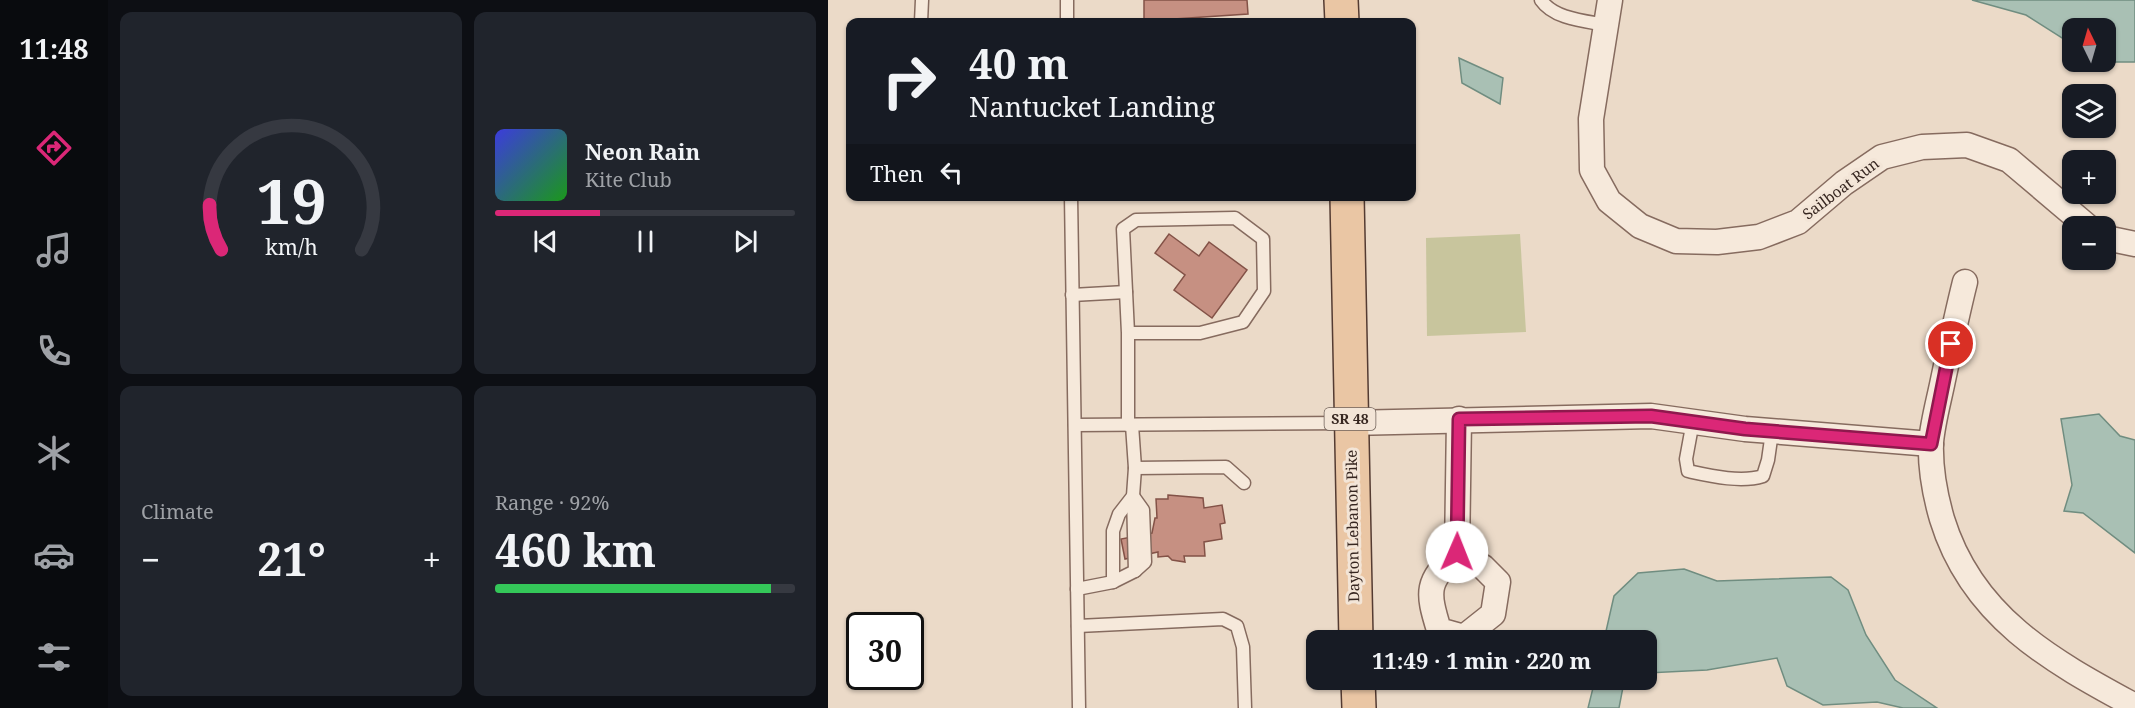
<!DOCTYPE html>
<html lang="en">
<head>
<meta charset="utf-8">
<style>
  :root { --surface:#171b24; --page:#20242c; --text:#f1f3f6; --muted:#9ea1a6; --line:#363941; --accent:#db2777 }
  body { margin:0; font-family:"Noto Serif",serif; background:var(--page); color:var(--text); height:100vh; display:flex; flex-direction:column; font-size:22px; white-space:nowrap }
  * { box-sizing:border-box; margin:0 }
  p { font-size:20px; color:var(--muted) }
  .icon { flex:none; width:33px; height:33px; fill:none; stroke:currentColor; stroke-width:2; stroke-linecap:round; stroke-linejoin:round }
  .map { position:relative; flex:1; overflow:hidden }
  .drawer { display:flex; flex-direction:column; gap:12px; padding:12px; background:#0d0f14; width:720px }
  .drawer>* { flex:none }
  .guide { position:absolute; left:18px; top:18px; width:570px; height:183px; border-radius:12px; box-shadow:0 2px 4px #0004; background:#171b24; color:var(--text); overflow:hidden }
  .needle { width:39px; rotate:355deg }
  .buttons { position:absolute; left:1234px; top:18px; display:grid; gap:12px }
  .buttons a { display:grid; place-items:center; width:54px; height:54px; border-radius:12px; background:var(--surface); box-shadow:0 2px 4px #0004; font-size:30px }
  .speed { position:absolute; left:18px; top:612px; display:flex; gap:12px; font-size:30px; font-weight:700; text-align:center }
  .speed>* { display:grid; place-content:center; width:78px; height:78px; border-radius:50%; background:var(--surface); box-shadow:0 2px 4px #0004; line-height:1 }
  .speed .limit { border:3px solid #111; border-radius:9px; background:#fff; color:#111 }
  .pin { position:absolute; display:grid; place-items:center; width:51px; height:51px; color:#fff; margin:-26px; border:3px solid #fff; border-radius:50%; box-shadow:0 2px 6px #0007 }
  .me { position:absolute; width:66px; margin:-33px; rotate:1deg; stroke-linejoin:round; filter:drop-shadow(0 0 4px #0008) }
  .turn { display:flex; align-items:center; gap:21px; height:126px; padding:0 24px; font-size:27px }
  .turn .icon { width:78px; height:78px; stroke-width:2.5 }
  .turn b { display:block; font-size:42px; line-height:51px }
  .then { display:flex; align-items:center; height:57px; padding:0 24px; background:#0003; gap:12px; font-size:22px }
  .big { font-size:45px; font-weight:700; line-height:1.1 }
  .drawer .tile { flex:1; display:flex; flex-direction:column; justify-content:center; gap:9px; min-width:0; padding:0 21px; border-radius:12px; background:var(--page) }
  .drawer .dial { align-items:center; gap:0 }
  .dial svg { height:156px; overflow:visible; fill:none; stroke:var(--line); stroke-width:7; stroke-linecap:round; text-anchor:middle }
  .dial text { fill:var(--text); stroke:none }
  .song { display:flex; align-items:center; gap:18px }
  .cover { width:72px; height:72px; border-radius:9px; background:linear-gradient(135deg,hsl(240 70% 55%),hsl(120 70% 35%)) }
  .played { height:6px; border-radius:3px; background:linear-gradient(90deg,var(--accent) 35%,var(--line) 35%) }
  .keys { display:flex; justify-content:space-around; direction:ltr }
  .heat { display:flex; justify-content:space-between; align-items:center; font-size:33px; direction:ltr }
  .charge { height:9px; border-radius:4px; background:linear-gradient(90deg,#34c759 92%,var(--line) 0) }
  .drawer .tiles { flex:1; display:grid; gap:12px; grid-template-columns:repeat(2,1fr) }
  .trip { position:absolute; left:478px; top:630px; width:351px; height:60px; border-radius:12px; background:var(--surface); box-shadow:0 2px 4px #0004; font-weight:700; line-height:60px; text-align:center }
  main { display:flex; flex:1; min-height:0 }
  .tabs { display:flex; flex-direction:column; width:108px; justify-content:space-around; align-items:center; background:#090b0e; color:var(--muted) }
  .tabs .icon { width:42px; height:42px }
  .tabs .on { color:var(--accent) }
  .tabs b { font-size:27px; color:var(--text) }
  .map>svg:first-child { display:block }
  .green { fill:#c8c59d }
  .water { fill:#a9c0b4; stroke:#708d80; stroke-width:1.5 }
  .building { fill:#c69082; stroke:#835247; stroke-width:1.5 }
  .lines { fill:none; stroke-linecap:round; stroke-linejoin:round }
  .lane-casing { stroke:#866b5f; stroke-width:15 }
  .street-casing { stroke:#866b5f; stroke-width:27 }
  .primary-casing { stroke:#543b32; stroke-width:36 }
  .lane { stroke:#f6e9db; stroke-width:12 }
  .street { stroke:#f6e9db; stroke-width:24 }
  .primary { stroke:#eac6a4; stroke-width:33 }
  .route-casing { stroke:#8e194d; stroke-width:15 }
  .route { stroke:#db2777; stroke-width:10 }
  .labels { text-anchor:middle; stroke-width:6; stroke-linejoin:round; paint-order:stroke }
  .shield { fill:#f3e5d7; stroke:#6f6058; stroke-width:1.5 }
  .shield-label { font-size:14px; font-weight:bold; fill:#372721 }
  .street-label { font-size:15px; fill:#372721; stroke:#f3e5d7 }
</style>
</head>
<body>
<main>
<nav class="tabs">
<b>11:48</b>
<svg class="icon on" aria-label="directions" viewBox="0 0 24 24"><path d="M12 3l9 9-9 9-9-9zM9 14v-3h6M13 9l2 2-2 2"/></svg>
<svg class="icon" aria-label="music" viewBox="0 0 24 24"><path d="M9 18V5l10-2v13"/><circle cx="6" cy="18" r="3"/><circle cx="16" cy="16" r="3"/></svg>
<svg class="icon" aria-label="phone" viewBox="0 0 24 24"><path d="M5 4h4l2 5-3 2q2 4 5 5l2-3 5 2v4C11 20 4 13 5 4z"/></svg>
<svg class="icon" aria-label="climate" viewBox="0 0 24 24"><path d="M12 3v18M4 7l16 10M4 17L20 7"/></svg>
<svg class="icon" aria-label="car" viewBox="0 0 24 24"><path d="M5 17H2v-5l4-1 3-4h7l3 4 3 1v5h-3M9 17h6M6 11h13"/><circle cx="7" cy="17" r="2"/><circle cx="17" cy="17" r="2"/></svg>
<svg class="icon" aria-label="filters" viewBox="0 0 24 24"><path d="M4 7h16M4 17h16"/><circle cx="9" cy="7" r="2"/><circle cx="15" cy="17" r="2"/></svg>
</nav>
<section class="drawer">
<div class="tiles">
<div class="tile dial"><svg viewBox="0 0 100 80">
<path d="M14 69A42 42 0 1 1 86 69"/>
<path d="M14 69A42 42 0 0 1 8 46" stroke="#db2777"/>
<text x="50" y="56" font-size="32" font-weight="700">19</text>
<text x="50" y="72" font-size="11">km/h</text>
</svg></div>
<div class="tile">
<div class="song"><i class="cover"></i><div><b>Neon Rain</b><p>Kite Club</p></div></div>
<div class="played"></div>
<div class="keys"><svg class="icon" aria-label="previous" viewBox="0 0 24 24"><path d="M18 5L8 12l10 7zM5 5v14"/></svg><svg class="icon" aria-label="pause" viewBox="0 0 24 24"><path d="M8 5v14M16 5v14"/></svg><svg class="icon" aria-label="next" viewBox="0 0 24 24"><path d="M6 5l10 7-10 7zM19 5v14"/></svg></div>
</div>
<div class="tile"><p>Climate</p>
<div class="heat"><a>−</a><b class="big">21°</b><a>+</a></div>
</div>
<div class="tile"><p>Range · 92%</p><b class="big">460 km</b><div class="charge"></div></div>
</div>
</section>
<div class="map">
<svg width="1307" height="708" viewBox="0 0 1307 708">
  <rect width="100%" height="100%" fill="#ebdac8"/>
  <path class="green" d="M 692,234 L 698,332 L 599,336 L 598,238 Z"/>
  <g class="water">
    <path d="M 1144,0 L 1307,0 L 1307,62 L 1271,62 L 1278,62 L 1278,28 L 1245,28 L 1245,45 L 1198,15 Z"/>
    <path d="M 631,58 L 675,78 L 672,104 L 634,83 Z"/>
    <path d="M 1271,414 L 1292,436 L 1307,440 L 1307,553 L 1255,513 L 1236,511 L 1244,485 L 1233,419 Z"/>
    <path d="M 856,569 L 889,581 L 1003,577 L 1020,590 L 1038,635 L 1067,680 L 1109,708 L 1075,708 L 1049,702 L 995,705 L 959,686 L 949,658 L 879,670 L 819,673 L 819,640 L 776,640 L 786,596 L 810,573 Z"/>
    <path d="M 767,680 L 807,680 L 795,687 L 791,708 L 760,708 Z"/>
  </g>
  <g class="building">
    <path d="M 316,0 L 419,0 L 420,14 L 316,21 Z"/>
    <path d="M 341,234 L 371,256 L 381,242 L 419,270 L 384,318 L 346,290 L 357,275 L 327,253 Z"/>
    <path d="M 340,495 L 375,498 L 376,508 L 394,505 L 397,523 L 392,524 L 394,539 L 376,542 L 377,556 L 356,556 L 357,562 L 344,560 L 340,556 L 330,557 L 330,552 L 297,559 L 293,539 L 324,533 L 327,518 L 329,518 L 328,499 L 340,499 Z"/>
  </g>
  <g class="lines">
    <g class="lane-casing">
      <g id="lane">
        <path d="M 239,0 L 239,22"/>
        <path d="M 713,0 C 726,19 757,21 778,25"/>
        <path d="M 93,22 L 94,0"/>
        <path d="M 243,196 L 251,708"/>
        <path d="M 244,295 L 298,292"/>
        <path d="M 300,333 L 372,333 L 415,322 L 436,291 L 435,239 L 407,218 L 308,220 L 295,229 L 300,333 L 300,425"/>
        <path d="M 865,421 L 858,459 L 860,471 C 883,476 913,483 935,476 L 940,460 L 944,432"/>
        <path d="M 247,425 L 521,423"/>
        <path d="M 307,468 L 398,467 L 416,483"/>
        <path d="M 305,496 L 315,510 L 317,562 L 307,571"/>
        <path d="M 285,582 L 307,571 L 305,496"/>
        <path d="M 249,589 L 285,582 L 285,531 L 291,514 L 305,496 L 307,468 L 304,425"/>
        <path d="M 250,626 L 395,619 L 409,626 L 415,647 L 417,708"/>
      </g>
    </g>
    <g class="street-casing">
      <g id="street">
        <path d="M 782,0 L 763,119 L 764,170 L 781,201 L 812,226 L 848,241 L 889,242 L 931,237 L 970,222 L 1016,183 L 1054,157 L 1094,147 L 1139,145 L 1181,160 L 1259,226"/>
        <path d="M 1278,238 L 1307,244"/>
        <path d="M 1137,282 C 1129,314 1122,347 1115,380 C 1111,400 1105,421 1103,442 C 1102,468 1107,495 1114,519 C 1144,617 1222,660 1307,706"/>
        <path d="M 522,423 L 823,416 L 917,429 L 1103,444"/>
        <path d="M 629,553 L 655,567 L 670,582 L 665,614 L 636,637 L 611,630 C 599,591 598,582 629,553 L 631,419"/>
      </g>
    </g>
    <g class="primary-casing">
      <g id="primary">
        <path d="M 513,0 L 514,22"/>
        <path d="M 519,196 L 528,640"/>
        <path d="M 530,680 L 531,708"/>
      </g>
    </g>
    <use href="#lane" class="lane"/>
    <use href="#street" class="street"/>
    <use href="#primary" class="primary"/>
  </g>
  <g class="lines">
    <g class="route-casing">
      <path id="route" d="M 629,552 L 631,419 L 823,416 L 917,429 L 1103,444 L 1123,344"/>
    </g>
    <use href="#route" class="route"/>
  </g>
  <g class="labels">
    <rect class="shield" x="496.5" y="408" width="51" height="22" rx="4.5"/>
    <g class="shield-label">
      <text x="522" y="424">SR 48</text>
    </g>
    <g class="street-label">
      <text transform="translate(1013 189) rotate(-37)" y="5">Sailboat Run</text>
      <text transform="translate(525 526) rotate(-91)" y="5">Dayton Lebanon Pike</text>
    </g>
  </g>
</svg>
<div class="buttons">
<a><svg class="needle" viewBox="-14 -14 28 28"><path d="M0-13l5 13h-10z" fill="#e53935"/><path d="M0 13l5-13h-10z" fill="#9ea1a6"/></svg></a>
<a><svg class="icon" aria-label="layers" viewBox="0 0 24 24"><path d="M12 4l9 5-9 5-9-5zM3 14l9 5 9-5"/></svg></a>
<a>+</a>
<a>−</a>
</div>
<div class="speed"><div class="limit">30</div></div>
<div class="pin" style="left:1123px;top:344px;background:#d93025"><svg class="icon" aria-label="arrive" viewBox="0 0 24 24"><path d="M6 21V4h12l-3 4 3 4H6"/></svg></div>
<svg class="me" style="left:629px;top:552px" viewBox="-20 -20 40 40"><circle r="19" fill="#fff"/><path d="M0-13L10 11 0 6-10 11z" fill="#db2777"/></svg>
<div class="trip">11:49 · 1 min · 220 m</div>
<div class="guide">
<div class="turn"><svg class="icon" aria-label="right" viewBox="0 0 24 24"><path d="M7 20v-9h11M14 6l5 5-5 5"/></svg><div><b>40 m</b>Nantucket Landing</div></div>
<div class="then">Then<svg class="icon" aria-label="left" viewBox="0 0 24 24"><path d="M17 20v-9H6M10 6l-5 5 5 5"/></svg></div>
</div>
</div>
</main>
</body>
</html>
